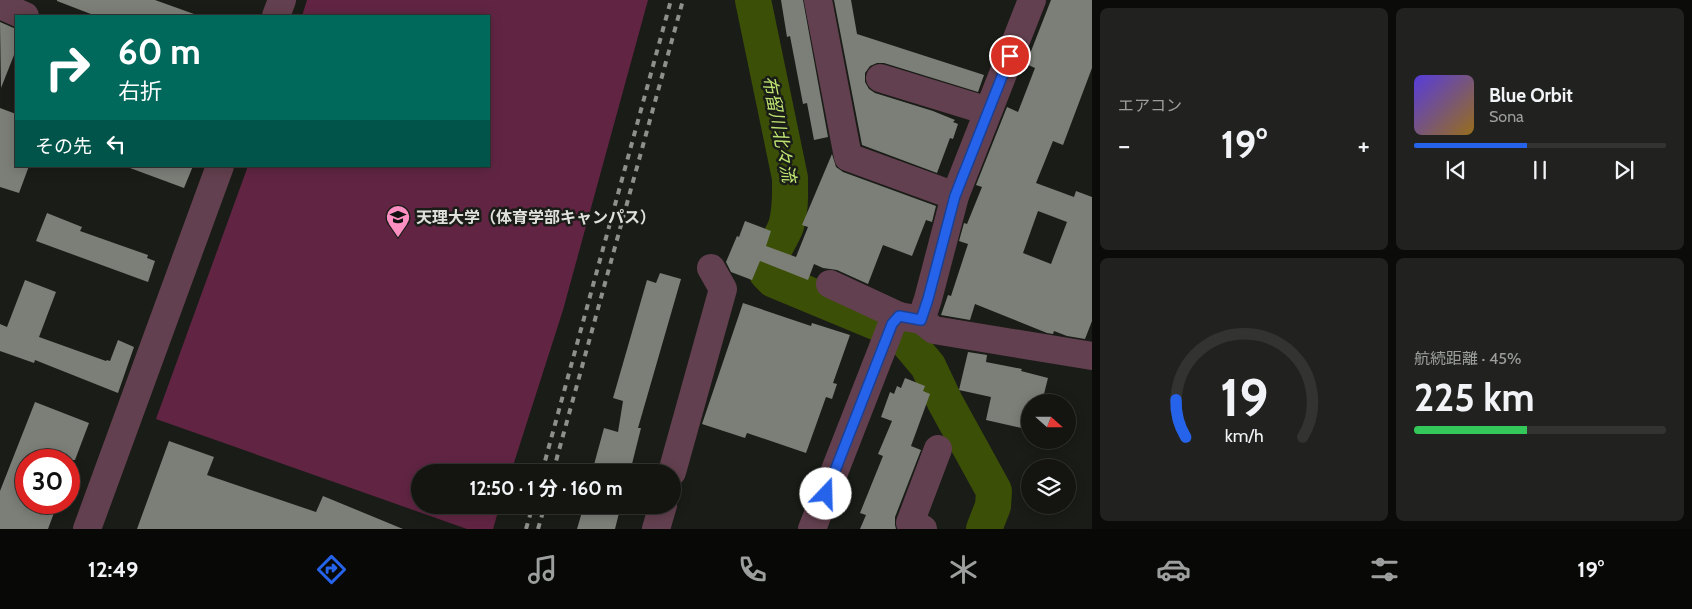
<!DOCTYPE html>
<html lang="ja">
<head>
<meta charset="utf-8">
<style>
  :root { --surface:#141511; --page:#21221f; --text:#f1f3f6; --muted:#9d9f9f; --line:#333431; --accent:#2563eb }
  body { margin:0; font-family:Cabin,"Noto Sans JP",sans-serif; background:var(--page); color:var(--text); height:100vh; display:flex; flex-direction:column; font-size:19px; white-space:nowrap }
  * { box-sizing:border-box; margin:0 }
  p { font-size:16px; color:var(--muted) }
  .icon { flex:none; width:28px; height:28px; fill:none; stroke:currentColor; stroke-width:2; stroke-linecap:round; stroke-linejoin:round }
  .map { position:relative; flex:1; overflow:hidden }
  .details { display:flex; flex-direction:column; gap:8px; padding:8px; background:#0b0c09; width:600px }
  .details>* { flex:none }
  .guide { position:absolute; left:15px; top:15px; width:475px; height:152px; border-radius:0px; box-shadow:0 2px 12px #0003,0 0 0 1px var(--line); background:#00695c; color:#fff; overflow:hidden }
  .needle { width:32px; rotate:111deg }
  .fabs { position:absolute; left:1021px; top:394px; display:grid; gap:10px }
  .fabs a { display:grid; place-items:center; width:55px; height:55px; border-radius:50%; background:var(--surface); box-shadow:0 2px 12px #0003,0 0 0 1px var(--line); font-size:25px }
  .speed { position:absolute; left:15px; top:449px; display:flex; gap:10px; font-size:25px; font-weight:700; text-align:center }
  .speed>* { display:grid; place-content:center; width:65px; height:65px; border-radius:50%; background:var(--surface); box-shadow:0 2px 12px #0003,0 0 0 1px var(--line); line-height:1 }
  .speed .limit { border:8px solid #d22; background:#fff; color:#111 }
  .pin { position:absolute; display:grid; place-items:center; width:42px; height:42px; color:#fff; margin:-21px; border:2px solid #fff; border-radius:50%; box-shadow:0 1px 5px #0007 }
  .me { position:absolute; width:55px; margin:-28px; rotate:21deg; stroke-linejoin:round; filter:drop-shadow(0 0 4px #0008) }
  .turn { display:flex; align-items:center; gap:18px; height:105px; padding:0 20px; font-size:22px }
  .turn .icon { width:65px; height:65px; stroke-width:2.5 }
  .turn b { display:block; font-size:35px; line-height:42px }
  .then { display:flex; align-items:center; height:48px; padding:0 20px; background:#0003; gap:10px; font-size:19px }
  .big { font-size:38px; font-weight:700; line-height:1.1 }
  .details .widget { flex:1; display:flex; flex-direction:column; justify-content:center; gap:8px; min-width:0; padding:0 18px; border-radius:8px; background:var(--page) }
  .details .dial { align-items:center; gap:0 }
  .dial svg { height:130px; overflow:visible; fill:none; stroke:var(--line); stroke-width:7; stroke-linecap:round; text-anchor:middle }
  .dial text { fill:var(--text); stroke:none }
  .song { display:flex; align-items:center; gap:15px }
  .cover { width:60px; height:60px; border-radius:8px; background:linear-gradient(135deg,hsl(250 70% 55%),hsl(40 70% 35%)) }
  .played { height:5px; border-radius:2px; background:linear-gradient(90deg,var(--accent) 45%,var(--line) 45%) }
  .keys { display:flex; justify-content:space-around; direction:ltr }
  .heat { display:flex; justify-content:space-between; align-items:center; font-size:28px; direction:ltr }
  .charge { height:8px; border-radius:4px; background:linear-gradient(90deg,#34c759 45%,var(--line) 0) }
  .details .tiles { flex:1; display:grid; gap:8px; grid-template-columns:repeat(2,1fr) }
  .trip { position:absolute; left:411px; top:464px; width:270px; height:50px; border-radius:25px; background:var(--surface); box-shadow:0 2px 12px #0003,0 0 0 1px var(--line); font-weight:700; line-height:50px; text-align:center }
  .dock { display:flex; height:80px; justify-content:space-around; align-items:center; background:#080807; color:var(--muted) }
  .dock .icon { width:35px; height:35px }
  .dock .on { color:var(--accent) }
  .dock b { font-size:22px; color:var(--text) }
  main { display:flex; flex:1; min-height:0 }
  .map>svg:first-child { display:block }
  .green { fill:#612543 }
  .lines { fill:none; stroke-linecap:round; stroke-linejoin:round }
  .river { stroke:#3c4f07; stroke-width:36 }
  .building { fill:#7c7f78; fill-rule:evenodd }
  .minor { stroke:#63404f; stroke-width:28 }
  .rail { stroke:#8e908b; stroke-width:4; stroke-dasharray:6 6; stroke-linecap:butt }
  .route-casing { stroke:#184099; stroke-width:12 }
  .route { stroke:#2563eb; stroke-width:9 }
  .labels { text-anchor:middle; stroke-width:5; stroke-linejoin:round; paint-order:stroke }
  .poi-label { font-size:16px; font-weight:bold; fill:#e0e1dd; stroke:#1a1c17; text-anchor:start }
  .water-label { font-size:18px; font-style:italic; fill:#bde371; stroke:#1a1c17 }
</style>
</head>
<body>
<main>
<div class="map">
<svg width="1092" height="529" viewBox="0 0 1092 529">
  <rect width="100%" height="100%" fill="#1a1c17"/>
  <path class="green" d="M 307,0 L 648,0 L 563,310 L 511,472 L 420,472 L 420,505 L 500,505 L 493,529 L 467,529 L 156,419 L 248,166 L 489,166 L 489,16 L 302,16 Z"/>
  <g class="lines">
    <path class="river" d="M 753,0 L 790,178 C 790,194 791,210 786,226 C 780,242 767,255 767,273 L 774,280 L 880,324 L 907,341 L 928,366 L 945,402 L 994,491 L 993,506 L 984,529"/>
  </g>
  <g class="building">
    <path d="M 57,0 L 155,0 L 194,14 L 194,16 L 96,16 L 57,1 Z"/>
    <path d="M 781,0 L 803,0 L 828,137 L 814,140 L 807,103 L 803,104 L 790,36 L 787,37 Z"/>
    <path d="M 834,0 L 851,0 L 857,34 L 984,75 L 978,92 L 884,63 L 877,63 L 870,66 L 865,73 L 865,82 L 869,89 L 875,93 L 933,111 L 955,120 L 953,122 L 958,124 L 953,139 L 950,138 L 937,173 L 862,145 Z"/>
    <path d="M 1051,0 L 1092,0 L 1092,68 L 1063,145 L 1053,141 L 1036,183 L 1074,197 L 1076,191 L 1092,197 L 1092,321 L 1085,339 L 1067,336 L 1054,331 L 1053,334 L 1047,333 L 975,304 L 970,320 L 941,315 L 948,295 L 951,296 L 968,244 L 959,241 L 964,223 L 967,224 L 982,187 L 976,185 L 1007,107 L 1018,112 L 1035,68 L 1026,64 ZM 1038,211 L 1067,222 L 1051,264 L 1023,253 Z"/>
    <path d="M 0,22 L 16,29 L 16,50 L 1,88 Z"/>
    <path d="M 0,108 L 16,114 L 16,166 L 29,166 L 19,193 L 0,187 Z"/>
    <path d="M 832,154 L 836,167 L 843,172 L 936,206 L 932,222 L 926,220 L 912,256 L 883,245 L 868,284 L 837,270 L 823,268 L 814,264 L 808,280 L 760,261 L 752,280 L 731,272 L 726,262 L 737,236 L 739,237 L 745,221 L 771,231 L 766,246 L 796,257 L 808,227 L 802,225 Z"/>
    <path d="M 130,166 L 193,166 L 184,188 L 130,168 Z"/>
    <path d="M 47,213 L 82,227 L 80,231 L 148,255 L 147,258 L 155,261 L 148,282 L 36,241 Z"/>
    <path d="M 660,273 L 681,279 L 638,428 L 641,428 L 630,472 L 592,472 L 604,428 L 618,432 L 623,401 L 613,398 L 647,280 L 656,283 Z"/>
    <path d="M 25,280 L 56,292 L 39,337 L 106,361 L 107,360 L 110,361 L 118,340 L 134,347 L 118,393 L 35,360 L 34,363 L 0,351 L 0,324 L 7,327 Z"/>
    <path d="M 743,303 L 811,326 L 812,323 L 850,335 L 833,383 L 837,384 L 832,399 L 826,397 L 806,453 L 747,433 L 745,438 L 702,424 Z"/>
    <path d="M 968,352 L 987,355 L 986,362 L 1022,369 L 1021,371 L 1048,378 L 1042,402 L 1030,402 L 1030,430 L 986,420 L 991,397 L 959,390 Z"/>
    <path d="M 905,378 L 925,386 L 923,391 L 930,394 L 911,446 L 921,450 L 895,517 L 895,525 L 896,529 L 860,529 L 866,515 L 860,513 L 883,456 L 878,454 L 892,421 L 881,417 L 890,392 L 894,394 L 897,386 L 901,388 Z"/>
    <path d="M 35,402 L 89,423 L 75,460 L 26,460 L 26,502 L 58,502 L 48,529 L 0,529 L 0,491 Z"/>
    <path d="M 169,441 L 214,457 L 207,475 L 316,512 L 323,496 L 403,529 L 137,529 Z"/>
    <path d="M 584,505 L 621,505 L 615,529 L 577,529 Z"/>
  </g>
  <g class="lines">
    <g class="minor">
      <path d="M 818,0 L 848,157 L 955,196"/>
      <path d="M 0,5 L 25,16"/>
      <path d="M 276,16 L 282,0"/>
      <path d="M 880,78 L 988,111"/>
      <path d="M 830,284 L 899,316"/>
      <path d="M 921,320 L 928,299 L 955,196 L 1032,0"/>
      <path d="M 672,472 L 723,289 L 711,268"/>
      <path d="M 87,529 L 220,166"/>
      <path d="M 656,529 L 663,505"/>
      <path d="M 812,529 L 892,324 L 899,316 L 921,320 L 934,330 L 1092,356"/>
      <path d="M 923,529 L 910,523 L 938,449"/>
    </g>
    <g class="rail">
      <path d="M 542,472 L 671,0"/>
      <path d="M 553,472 L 683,0"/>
      <path d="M 526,529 L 533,505"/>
      <path d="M 538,529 L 545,505"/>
    </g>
  </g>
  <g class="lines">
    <g class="route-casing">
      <path id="route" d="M 826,494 L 892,324 L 899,316 L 921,320 L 928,299 L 955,196 L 1010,56"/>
    </g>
    <use href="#route" class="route"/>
  </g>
  <defs>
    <g id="university-pin" transform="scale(1.25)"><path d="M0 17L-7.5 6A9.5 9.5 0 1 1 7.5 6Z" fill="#fc8fc1" stroke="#1a1c17"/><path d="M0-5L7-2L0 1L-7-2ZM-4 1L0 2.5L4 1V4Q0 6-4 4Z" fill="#111"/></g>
  </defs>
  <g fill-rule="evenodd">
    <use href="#university-pin" x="398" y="217"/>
  </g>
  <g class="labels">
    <g class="poi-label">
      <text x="416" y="223">天理大学（体育学部キャンパス）</text>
    </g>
    <g class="water-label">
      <text transform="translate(779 129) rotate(79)" y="6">布留川北々流</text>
    </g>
  </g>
</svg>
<div class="fabs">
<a><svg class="needle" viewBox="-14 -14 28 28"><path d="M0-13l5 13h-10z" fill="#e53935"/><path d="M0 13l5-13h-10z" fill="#9d9f9f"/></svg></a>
<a><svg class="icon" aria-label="layers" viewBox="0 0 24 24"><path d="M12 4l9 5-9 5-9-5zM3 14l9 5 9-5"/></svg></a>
</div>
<div class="speed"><div class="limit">30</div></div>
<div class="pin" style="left:1010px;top:56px;background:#d93025"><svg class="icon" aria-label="arrive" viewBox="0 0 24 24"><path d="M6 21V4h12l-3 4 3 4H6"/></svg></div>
<svg class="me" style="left:826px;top:494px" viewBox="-20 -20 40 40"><circle r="19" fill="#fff"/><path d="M0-13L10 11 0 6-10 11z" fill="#2563eb"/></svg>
<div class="trip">12:50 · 1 分 · 160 m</div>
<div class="guide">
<div class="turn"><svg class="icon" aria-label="right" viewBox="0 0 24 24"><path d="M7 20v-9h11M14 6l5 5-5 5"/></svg><div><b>60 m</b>右折</div></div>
<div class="then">その先<svg class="icon" aria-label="left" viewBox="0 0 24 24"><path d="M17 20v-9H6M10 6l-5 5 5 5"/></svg></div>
</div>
</div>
<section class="details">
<div class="tiles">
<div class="widget"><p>エアコン</p>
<div class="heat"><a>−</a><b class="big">19°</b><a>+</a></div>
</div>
<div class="widget">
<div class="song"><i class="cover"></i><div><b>Blue Orbit</b><p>Sona</p></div></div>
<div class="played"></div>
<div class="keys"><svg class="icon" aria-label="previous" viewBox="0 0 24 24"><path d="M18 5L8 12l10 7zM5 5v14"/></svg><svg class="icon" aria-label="pause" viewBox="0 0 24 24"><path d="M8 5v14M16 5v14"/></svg><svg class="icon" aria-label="next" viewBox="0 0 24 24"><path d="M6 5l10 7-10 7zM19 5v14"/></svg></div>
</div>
<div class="widget dial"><svg viewBox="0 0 100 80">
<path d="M14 69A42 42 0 1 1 86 69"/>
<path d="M14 69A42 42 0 0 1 8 46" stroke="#2563eb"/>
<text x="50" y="56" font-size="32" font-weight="700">19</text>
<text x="50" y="72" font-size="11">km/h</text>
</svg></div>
<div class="widget"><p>航続距離 · 45%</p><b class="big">225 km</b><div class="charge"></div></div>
</div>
</section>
</main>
<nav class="dock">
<b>12:49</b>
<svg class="icon on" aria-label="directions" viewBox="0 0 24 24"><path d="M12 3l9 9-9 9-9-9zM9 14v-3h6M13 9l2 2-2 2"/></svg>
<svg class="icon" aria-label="music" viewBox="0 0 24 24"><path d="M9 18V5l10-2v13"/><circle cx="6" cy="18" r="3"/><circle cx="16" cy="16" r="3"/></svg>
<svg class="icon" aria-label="phone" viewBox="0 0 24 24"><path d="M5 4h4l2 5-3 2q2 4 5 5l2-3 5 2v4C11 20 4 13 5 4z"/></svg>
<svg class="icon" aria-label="climate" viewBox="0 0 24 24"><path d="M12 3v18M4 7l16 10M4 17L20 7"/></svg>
<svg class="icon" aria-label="car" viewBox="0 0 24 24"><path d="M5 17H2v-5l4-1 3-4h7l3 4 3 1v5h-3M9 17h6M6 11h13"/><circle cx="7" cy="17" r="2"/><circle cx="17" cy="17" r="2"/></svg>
<svg class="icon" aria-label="filters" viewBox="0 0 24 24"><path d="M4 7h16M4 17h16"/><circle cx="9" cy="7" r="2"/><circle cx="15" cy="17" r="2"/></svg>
<b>19°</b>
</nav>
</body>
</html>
